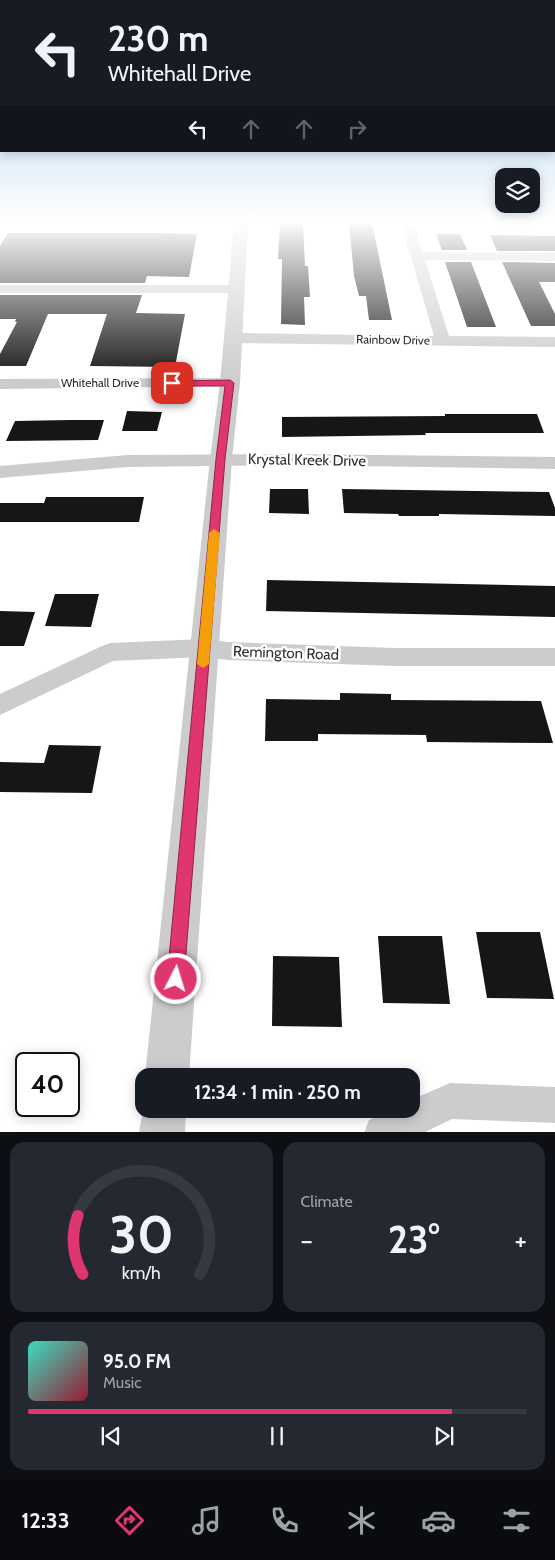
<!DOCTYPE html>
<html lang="en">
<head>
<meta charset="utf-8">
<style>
  :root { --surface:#171b24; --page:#242831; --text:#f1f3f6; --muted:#9ea1a6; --line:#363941; --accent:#e03670 }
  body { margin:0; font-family:Cabin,sans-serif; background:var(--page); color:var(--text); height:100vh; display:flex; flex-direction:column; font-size:19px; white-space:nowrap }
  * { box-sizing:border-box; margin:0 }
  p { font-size:16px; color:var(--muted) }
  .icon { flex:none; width:28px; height:28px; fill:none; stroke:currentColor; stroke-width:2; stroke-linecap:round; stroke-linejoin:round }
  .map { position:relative; height:1132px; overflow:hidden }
  .drawer { display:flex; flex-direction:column; gap:10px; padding:10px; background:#0d0f14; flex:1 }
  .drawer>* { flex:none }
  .guide { position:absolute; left:0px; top:0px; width:555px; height:152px; box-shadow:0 2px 12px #0003; background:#171b24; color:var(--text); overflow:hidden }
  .controls { position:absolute; left:495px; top:168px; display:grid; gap:10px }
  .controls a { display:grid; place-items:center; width:45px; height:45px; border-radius:10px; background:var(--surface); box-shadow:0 2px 12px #0003; font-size:25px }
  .speed { position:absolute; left:15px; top:1052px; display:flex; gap:10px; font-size:25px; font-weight:700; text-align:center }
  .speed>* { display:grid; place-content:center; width:65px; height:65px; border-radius:50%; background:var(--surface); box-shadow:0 2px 12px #0003; line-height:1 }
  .speed .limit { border:2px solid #111; border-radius:8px; background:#fff; color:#111 }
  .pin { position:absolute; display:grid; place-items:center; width:42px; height:42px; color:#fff; margin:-21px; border-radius:10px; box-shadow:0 2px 8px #0006 }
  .me { position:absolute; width:55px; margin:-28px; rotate:5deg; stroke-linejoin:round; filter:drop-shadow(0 0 4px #0008) }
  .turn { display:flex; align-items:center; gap:18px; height:105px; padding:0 25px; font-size:22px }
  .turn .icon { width:65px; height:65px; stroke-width:2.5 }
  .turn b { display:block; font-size:35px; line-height:42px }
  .lanes { display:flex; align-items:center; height:48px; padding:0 25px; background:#0003; justify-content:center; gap:25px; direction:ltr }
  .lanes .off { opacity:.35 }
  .big { font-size:38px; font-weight:700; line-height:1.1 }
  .drawer .widget { flex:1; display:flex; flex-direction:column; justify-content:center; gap:8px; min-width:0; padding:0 18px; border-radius:15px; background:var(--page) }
  .drawer .dial { align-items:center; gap:0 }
  .dial svg { height:130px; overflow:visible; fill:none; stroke:var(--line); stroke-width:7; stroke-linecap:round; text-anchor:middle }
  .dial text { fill:var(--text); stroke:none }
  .song { display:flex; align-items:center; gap:15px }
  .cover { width:60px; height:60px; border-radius:8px; background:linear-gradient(135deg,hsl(170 70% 55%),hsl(350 70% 35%)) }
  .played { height:5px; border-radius:2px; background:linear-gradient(90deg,var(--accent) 85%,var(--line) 85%) }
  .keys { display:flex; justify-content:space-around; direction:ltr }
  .heat { display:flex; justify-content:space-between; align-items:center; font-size:28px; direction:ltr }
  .drawer .tiles { flex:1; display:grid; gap:10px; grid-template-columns:1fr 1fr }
  .widget:last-child { grid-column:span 2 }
  .trip { position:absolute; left:135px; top:1068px; width:285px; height:50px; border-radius:15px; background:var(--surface); box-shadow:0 2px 12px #0003; font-weight:700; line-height:50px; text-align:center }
  .tab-bar { display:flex; height:80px; justify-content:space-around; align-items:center; background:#090b0e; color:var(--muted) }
  .tab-bar .icon { width:35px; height:35px }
  .tab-bar .selected { color:var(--accent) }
  .tab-bar b { font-size:22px; color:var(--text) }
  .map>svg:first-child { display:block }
  .building { fill:#161616 }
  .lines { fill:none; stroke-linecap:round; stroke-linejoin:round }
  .minor { fill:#ccc; fill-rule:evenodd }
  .tertiary { fill:#ccc; fill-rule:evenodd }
  .route { fill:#e03670; stroke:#922349 }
  .slow { fill:#f59e0b }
  .labels { text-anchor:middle; stroke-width:5; stroke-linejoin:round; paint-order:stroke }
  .far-street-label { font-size:12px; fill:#2f2f2f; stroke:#fff }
  .street-label { font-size:15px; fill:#2f2f2f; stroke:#fff }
</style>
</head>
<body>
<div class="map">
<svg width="555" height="1133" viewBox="0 0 555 1133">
  <rect width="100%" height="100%" fill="#fff"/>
  <g class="building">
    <path d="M 280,223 L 303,223 L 305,266 L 308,266 L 310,297 L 304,297 L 305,325 L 281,324 L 282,259 L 278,259 Z"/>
    <path d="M 349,223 L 372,223 L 392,320 L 369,320 L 366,296 L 359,296 L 354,276 Z"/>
    <path d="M 8,233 L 159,233 L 197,234 L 189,277 L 147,276 L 145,283 L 0,283 L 0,246 Z"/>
    <path d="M 436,234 L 460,234 L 467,250 L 442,250 Z"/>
    <path d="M 490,235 L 555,236 L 555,251 L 497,251 Z"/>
    <path d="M 445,262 L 471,262 L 496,327 L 467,327 Z"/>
    <path d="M 502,262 L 555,263 L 555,282 L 539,282 L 555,314 L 555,326 L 531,326 Z"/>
    <path d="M 0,295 L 142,295 L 136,313 L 185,314 L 175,367 L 90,366 L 107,314 L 48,314 L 26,366 L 0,366 L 0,354 L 17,322 L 15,322 L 16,319 L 0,319 Z"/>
    <path d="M 127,411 L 162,412 L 157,431 L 122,431 Z"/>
    <path d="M 445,414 L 537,414 L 544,433 L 425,433 L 426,435 L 282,437 L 282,417 L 445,416 Z"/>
    <path d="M 70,420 L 104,420 L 98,440 L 6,441 L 15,421 Z"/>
    <path d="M 270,489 L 308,489 L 309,514 L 269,513 Z"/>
    <path d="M 342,489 L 549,492 L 555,508 L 555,516 L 439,514 L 439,516 L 399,516 L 398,514 L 344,513 Z"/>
    <path d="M 46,497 L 144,497 L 139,522 L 0,522 L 0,503 L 44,503 Z"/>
    <path d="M 267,580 L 555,586 L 555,617 L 266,611 Z"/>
    <path d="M 55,594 L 99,594 L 91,627 L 45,626 Z"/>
    <path d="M 0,611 L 35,612 L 24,646 L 0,646 Z"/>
    <path d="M 340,693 L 391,694 L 391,700 L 541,701 L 553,743 L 427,742 L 426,735 L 318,734 L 318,741 L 265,741 L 266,699 L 340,700 Z"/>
    <path d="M 49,745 L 101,746 L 92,793 L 0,792 L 0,762 L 44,763 Z"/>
    <path d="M 476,932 L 540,932 L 554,999 L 487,998 Z"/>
    <path d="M 378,936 L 442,936 L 450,1004 L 383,1003 Z"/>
    <path d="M 273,956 L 339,957 L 342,1027 L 272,1026 Z"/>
  </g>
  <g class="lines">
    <g class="minor">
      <path d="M 401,223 L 413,223 L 422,252 L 555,253 L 555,261 L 425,260 L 449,336 L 555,337 L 555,347 L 232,343 L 224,338 L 232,333 L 434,336 Z"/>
      <path d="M 0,285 L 238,285 L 245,289 L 238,293 L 0,293 Z"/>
      <path d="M 230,378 L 238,383 L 236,386 L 0,389 L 0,379 Z"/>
      <path d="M 288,454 L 555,457 L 555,469 L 288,465 L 128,467 L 0,478 L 0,466 L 128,455 Z"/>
      <path d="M 204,639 L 228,642 L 395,648 L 555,648 L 555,666 L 395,666 L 228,660 L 204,657 L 113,661 L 0,715 L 0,694 L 102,646 L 110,643 Z"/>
      <path d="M 450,1083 L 555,1087 L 555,1123 L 452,1119 L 423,1133 L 364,1133 L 369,1120 L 393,1109 L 411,1109 L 411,1100 Z"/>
    </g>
    <g class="tertiary">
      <path d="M 234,223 L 248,223 L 240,383 L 232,459 L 189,1076 L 145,1076 L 210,459 L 220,383 Z"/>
      <path d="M 144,1104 L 144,1109 L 186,1109 L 185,1133 L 139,1133 Z"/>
    </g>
  </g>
  <linearGradient id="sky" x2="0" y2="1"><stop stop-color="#9cc8e9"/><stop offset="0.58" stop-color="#fff"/><stop offset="1" stop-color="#fff" stop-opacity="0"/></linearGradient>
  <rect width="555" height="382" fill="url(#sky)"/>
  <path class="route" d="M 230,380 L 234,383 L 225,459 L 184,979 L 182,985 L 176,987 L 169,985 L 167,979 L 216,459 L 225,386 L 172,386 L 168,383 L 172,381 Z"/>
  <path class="slow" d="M 214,529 L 220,533 L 209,664 L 203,668 L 197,664 L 209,533 Z"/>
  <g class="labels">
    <g class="far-street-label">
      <text transform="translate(393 340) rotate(1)" y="4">Rainbow Drive</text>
      <text x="100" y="387">Whitehall Drive</text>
    </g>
    <g class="street-label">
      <text transform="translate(307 460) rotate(1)" y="5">Krystal Kreek Drive</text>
      <text transform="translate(286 653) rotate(2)" y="5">Remington Road</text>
    </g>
  </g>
</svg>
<div class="controls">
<a><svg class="icon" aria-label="layers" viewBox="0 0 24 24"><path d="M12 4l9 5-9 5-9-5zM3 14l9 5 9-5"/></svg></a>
</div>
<div class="speed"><div class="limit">40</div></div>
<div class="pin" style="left:172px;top:383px;background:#d93025"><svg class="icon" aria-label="arrive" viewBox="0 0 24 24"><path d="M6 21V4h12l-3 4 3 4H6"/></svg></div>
<svg class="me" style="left:176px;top:979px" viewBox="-20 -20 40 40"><circle r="17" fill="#e03670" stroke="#fff" stroke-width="3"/><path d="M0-11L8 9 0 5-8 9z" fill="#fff"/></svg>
<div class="trip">12:34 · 1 min · 250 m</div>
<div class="guide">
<div class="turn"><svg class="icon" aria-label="left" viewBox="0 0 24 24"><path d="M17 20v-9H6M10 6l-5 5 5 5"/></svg><div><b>230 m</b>Whitehall Drive</div></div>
<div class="lanes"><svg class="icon" aria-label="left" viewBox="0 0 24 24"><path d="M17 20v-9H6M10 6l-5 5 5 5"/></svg><svg class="icon off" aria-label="ahead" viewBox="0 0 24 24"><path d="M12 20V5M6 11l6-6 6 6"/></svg><svg class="icon off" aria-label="ahead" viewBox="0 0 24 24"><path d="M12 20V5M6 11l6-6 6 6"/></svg><svg class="icon off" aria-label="right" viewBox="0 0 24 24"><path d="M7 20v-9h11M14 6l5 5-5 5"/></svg></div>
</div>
</div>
<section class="drawer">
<div class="tiles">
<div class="widget dial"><svg viewBox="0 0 100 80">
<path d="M14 69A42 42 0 1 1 86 69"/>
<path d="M14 69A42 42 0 0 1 11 33" stroke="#e03670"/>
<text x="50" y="56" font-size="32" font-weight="700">30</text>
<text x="50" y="72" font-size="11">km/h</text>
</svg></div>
<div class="widget"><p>Climate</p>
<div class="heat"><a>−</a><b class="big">23°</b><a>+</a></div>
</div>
<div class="widget">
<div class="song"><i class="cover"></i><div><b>95.0 FM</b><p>Music</p></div></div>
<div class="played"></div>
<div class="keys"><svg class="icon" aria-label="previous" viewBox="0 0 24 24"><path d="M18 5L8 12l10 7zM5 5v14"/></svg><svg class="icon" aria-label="pause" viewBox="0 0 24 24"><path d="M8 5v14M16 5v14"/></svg><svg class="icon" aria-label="next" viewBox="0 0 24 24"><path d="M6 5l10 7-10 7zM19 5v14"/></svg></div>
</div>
</div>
</section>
<nav class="tab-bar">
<b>12:33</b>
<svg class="icon selected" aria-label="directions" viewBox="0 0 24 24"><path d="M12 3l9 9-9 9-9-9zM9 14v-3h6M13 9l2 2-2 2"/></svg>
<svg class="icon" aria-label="music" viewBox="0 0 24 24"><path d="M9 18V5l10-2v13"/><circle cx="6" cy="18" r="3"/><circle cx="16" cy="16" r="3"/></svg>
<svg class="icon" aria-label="phone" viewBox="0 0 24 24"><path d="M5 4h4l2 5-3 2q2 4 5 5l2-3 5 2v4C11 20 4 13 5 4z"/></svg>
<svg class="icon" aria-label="climate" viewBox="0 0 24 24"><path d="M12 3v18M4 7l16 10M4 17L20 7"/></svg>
<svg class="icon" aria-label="car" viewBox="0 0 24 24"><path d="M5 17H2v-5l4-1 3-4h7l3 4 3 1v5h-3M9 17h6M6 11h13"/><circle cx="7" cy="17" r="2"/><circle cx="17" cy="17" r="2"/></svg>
<svg class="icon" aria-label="filters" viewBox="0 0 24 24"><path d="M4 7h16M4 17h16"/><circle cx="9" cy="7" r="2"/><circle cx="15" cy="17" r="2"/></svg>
</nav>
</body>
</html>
